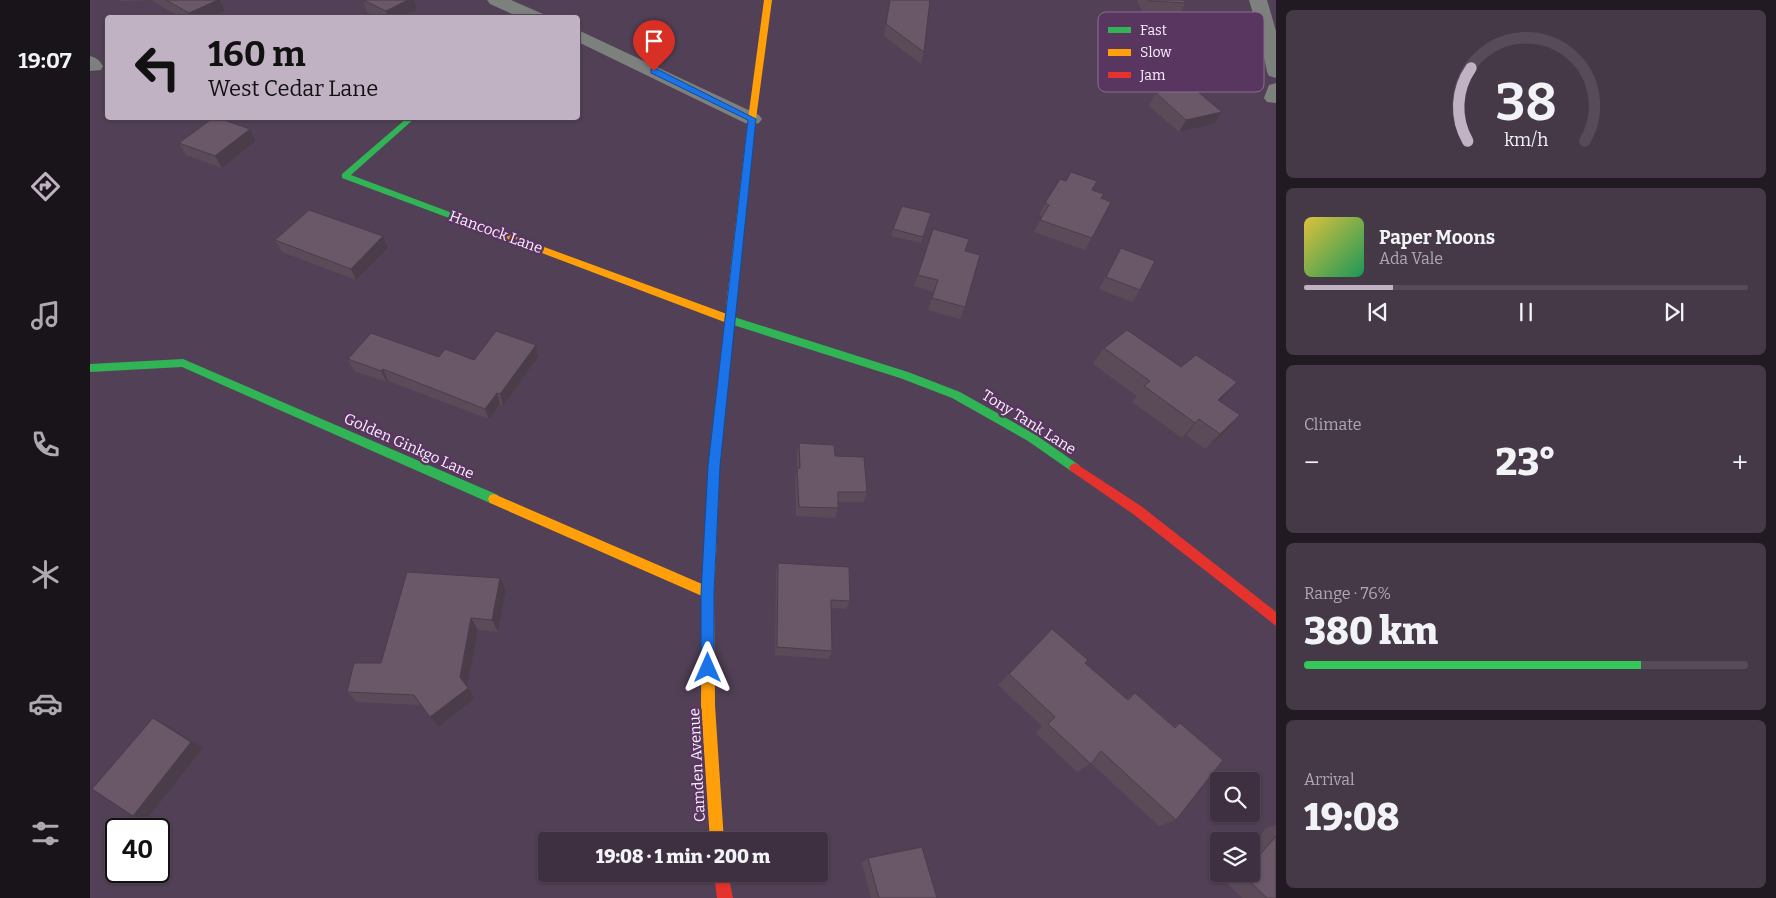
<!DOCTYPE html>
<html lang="en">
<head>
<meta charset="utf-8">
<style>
  :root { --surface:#3e3040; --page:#453847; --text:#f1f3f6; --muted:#ada9b1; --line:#574b59; --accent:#c0b2c3 }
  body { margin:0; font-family:Bitter,serif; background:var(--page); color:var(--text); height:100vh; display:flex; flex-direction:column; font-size:19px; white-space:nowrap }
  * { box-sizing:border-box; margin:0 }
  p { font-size:16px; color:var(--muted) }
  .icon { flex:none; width:28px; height:28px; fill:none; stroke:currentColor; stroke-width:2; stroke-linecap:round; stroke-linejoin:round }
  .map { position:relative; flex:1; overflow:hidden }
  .details { display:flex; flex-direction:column; gap:10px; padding:10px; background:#221a23; width:500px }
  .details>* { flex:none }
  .hud { position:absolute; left:15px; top:15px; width:475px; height:105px; border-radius:5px; box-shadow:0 1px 4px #0004,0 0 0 1px var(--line); background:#c0b2c3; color:#111; overflow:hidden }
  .controls { position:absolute; left:1120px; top:772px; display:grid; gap:10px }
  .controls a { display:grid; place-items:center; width:50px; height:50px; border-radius:5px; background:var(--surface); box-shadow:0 1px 4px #0004,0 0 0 1px var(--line); font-size:25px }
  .speed { position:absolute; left:15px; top:818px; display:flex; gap:10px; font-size:25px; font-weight:700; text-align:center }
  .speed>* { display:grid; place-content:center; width:65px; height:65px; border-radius:50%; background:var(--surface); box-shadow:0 1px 4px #0004,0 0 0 1px var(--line); line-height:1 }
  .speed .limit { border:2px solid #111; border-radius:8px; background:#fff; color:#111 }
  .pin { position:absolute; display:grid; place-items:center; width:42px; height:42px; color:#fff; margin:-51px -21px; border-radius:50% 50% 50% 0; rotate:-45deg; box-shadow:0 0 5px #0007 }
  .pin .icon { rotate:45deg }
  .me { position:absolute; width:55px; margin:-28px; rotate:0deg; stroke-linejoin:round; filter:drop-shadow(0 0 4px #0008) }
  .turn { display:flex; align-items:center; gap:18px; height:105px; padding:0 20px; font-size:22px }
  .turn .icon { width:65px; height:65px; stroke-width:2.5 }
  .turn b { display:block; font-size:35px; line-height:42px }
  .big { font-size:38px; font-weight:800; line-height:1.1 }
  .details .tile { flex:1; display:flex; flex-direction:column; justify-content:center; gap:8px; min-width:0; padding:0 18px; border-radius:8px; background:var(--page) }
  .details .dial { align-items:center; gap:0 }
  .dial svg { height:130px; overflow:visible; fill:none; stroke:var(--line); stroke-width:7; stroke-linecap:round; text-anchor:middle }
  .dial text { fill:var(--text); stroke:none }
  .song { display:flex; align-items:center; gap:15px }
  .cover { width:60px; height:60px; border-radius:8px; background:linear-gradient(135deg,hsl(50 70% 55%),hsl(150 70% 35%)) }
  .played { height:5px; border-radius:2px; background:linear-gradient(90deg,var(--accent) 20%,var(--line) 20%) }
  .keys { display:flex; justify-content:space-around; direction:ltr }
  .heat { display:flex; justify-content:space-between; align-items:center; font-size:28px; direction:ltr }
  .charge { height:8px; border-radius:4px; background:linear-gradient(90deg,#34c759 76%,var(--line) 0) }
  .trip { position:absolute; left:448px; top:832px; width:290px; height:50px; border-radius:5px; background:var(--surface); box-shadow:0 1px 4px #0004,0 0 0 1px var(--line); font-weight:800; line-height:50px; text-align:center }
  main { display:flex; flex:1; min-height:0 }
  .tabs { display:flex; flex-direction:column; width:90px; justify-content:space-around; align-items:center; background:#19131a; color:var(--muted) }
  .tabs .icon { width:35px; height:35px }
  .tabs .current { color:var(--accent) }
  .tabs b { font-size:22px; color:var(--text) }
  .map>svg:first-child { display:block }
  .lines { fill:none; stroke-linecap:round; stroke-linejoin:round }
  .street { fill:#7d817d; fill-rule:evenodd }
  .fast { fill:#30b455; fill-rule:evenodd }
  .slow { fill:#ff9f0a; fill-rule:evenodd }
  .jam { fill:#e5322d; fill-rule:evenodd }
  .wall { fill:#5b4b59 }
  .shaded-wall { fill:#4a3d49 }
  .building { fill:#6a5768; stroke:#4a3d49 }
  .route { fill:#1a73e8; stroke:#114b97 }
  .labels { text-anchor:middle; stroke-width:5; stroke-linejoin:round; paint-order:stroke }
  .street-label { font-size:15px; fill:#fceffe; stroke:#583660 }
  .key { fill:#583660; stroke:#896e8f; stroke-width:1 }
  .key-label { font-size:14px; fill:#fceffe }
</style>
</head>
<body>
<main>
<nav class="tabs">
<b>19:07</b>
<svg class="icon current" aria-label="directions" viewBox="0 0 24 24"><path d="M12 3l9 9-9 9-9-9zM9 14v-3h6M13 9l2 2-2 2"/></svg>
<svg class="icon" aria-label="music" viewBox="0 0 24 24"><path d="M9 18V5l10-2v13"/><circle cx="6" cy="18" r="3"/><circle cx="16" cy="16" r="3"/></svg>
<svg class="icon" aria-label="phone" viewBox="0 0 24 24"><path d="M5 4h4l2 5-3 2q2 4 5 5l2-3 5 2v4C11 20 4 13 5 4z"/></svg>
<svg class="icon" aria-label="climate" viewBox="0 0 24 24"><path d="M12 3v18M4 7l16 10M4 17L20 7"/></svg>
<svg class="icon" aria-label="car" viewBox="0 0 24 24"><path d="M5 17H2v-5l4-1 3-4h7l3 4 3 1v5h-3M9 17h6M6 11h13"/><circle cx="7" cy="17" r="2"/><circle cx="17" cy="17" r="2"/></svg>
<svg class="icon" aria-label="filters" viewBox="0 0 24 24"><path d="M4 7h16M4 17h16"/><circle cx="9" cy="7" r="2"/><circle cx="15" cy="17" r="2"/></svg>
</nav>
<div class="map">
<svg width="1186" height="898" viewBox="0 0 1186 898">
  <rect width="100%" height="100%" fill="#524056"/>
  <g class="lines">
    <g class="street">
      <path d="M 397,0 L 421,0 L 453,14 L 456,18 L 431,18 L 400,4 Z"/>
      <path d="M 1159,0 L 1177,0 L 1186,31 L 1186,78 L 1179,76 L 1177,72 L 1171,41 Z"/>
      <path d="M 488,30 L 669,115 L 672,119 L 669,123 L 662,125 L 655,123 L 488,42 Z"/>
      <path d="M 0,56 C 7,58 9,60 13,66 L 11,70 L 0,71 Z"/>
      <path d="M 1186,83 L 1186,103 L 1177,102 L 1174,98 L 1179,85 Z"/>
    </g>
    <g class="fast">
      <path d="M 317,118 L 325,118 L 261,175 L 389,223 L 389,227 L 383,227 L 252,178 L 252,174 Z"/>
      <path d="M 641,316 L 818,372 L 870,392 L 946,435 L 989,465 L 991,468 L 989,471 L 985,473 L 981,471 L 938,441 L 862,398 L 810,378 L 637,323 L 636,320 Z"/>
      <path d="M 93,359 L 408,495 L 410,499 L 408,503 L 404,504 L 400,503 L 92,367 L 0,372 L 0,364 Z"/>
    </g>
    <g class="slow">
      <path d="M 674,0 L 682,0 L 666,119 L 646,307 L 641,311 L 636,307 L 658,119 Z"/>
      <path d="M 386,222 L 645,317 L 646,320 L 641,324 L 637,323 L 383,227 L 381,225 Z"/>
      <path d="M 404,494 L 612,584 L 615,538 L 617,534 L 621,533 L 625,534 L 627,538 L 624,593 L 625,705 L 634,841 L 620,841 L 611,705 L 612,596 L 400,503 L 398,499 L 400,495 Z"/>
    </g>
    <g class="jam">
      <path d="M 641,303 L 646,307 L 630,466 L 627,538 L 625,542 L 621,543 L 617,542 L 615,538 L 618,466 L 636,307 Z"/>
      <path d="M 985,463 L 1051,506 L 1186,612 L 1186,626 L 1043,514 L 981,471 L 979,468 L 981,465 Z"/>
      <path d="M 624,874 L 638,874 L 643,898 L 627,898 Z"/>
    </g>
  </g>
  <g class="wall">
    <path d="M 28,0 L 130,0 L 135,11 L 121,18 L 92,18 L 61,0 L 29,1 Z"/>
    <path d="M 273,0 L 324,0 L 327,9 L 311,18 L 288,18 L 277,12 Z"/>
    <path d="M 800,0 L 840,0 L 834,52 L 831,64 L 794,36 Z"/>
    <path d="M 1047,0 L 1094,0 L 1095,3 L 1089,15 L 1053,13 Z"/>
    <path d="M 1066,93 L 1132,112 L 1124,124 L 1089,132 L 1059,106 Z"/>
    <path d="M 160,129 L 166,141 L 132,168 L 96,155 L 89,143 Z"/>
    <path d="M 1002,190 L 1012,199 L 1021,202 L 995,250 L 944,232 L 952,217 L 949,215 L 955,203 Z"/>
    <path d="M 841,213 L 831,243 L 801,236 L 803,229 Z"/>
    <path d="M 185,240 L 298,248 L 266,280 L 192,252 Z"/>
    <path d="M 1031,248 L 1050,290 L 1042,302 L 1009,289 Z"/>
    <path d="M 875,251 L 875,307 L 870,319 L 838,310 L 844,292 L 824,286 L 828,275 Z"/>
    <path d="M 1014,348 L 1133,398 L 1130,401 L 1150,415 L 1136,431 L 1115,449 L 1096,435 L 1092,438 L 1042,402 L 1047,396 L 1003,364 Z"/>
    <path d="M 349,357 L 384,360 L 448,357 L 413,406 L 410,404 L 399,419 L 298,381 L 297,382 L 264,371 L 258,359 Z"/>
    <path d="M 709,443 L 745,456 L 777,492 L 774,502 L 748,502 L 748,508 L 745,518 L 706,516 L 705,478 L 707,468 L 707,454 Z"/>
    <path d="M 688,563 L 760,601 L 756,609 L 741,608 L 742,651 L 739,659 L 685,655 L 686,572 Z"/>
    <path d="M 416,591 L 408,632 L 388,630 L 377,687 L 385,698 L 349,727 L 340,717 L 332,705 L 267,702 L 257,692 L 291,663 Z"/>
    <path d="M 962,629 L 995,663 L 1036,699 L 1045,693 L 1084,726 L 1090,723 L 1086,820 L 1069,826 L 1001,763 L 987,772 L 946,733 L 952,726 L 908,685 Z"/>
    <path d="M 1186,825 L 1186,898 L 1152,898 L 1133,879 L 1138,874 L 1161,874 L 1161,846 L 1176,828 Z"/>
    <path d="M 778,858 L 847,898 L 781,898 L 772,863 Z"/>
  </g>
  <g class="shaded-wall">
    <path d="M 128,0 L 130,0 L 135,11 L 121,18 L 101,18 L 99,13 Z"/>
    <path d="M 318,0 L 324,0 L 327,9 L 311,18 L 298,18 L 296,11 Z"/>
    <path d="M 1132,112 L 1124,124 L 1089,132 L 1096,120 Z"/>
    <path d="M 160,129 L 166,141 L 132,168 L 125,156 Z"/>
    <path d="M 293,236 L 298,248 L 266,280 L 261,269 Z"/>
    <path d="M 446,345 L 448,357 L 413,406 L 410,394 Z"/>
    <path d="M 293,369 L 298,381 L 297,382 L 291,371 Z"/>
    <path d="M 1147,382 L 1133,398 L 1114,415 L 1128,400 Z"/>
    <path d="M 407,393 L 410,404 L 399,419 L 395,409 Z"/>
    <path d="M 1150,415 L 1136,431 L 1115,449 L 1130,434 Z"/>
    <path d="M 1109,419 L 1096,435 L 1092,438 L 1105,423 Z"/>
    <path d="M 410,578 L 416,591 L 408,632 L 402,620 Z"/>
    <path d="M 381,618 L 388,630 L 377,688 L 370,677 Z"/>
    <path d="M 378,688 L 385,698 L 349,727 L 340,717 Z"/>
    <path d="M 63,718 L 75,724 L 113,748 L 56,820 L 43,816 Z"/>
  </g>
  <g class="building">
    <path d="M 76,0 L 128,0 L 99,13 Z"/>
    <path d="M 273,0 L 318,0 L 296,11 Z"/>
    <path d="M 800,0 L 840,0 L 834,52 L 796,24 Z"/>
    <path d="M 1058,0 L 1094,0 L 1095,3 L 1059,1 Z"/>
    <path d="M 1100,85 L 1132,112 L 1096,120 L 1066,93 Z"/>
    <path d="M 123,118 L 128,118 L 160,129 L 125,156 L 89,143 Z"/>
    <path d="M 981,172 L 1007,181 L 1002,190 L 1014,194 L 1011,198 L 1021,202 L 1002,238 L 950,220 L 959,205 L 955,203 L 970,179 L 976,181 Z"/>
    <path d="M 812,206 L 841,213 L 833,237 L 803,229 Z"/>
    <path d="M 219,210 L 293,236 L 261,269 L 185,240 Z"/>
    <path d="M 843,229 L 879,239 L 875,251 L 890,255 L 875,307 L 842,298 L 848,280 L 828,275 Z"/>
    <path d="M 1031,248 L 1065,261 L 1050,290 L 1016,277 Z"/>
    <path d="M 1037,330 L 1091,367 L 1106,355 L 1147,382 L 1128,400 L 1150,415 L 1130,434 L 1109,419 L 1105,423 L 1054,386 L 1060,381 L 1014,348 Z"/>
    <path d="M 406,331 L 446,345 L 410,394 L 407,393 L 395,409 L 293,369 L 291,371 L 258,359 L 281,333 L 349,357 L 355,349 L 384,360 Z"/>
    <path d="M 709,443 L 744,445 L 745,456 L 774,457 L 777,492 L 748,492 L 748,508 L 709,507 L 707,468 L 710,468 Z"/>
    <path d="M 688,563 L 759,567 L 760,601 L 741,600 L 742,651 L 687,647 Z"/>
    <path d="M 317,572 L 410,578 L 402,620 L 381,618 L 370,677 L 378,688 L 340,717 L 324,695 L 257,692 L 264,663 L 291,663 Z"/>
    <path d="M 962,629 L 998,660 L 995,663 L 1038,700 L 1045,693 L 1085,728 L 1090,723 L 1133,760 L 1086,820 L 1011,751 L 1001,764 L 958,724 L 965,717 L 919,674 Z"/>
    <path d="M 63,718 L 101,742 L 43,816 L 2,789 Z"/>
    <path d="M 1186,836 L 1186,898 L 1177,898 L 1153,875 L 1154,874 L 1161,874 L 1161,865 Z"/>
    <path d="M 832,847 L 847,898 L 789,898 L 778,858 Z"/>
  </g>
  <path class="route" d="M 561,69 L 567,69 L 666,119 L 630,466 L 624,593 L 624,668 L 622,672 L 618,674 L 613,672 L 611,668 L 611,593 L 618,466 L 658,120 L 561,73 Z"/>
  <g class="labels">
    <g class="street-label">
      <text transform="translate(406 232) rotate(20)" y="5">Hancock Lane</text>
      <text transform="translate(939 422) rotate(32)" y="5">Tony Tank Lane</text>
      <text transform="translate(319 446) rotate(24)" y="5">Golden Ginkgo Lane</text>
      <text transform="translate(607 765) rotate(-93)" y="5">Camden Avenue</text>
    </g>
  </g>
  <rect x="1008" y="12" width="166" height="80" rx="8" class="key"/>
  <rect x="1018" y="27" width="23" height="6" fill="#30b455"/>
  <rect x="1018" y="49" width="23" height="7" fill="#ff9f0a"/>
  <rect x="1018" y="72" width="23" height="6" fill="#e5322d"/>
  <g class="key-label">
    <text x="1050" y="35">Fast</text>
    <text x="1050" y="57">Slow</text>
    <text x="1050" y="80">Jam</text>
  </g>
</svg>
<div class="controls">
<a><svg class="icon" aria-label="search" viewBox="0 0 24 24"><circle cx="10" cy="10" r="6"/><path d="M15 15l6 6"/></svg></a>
<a><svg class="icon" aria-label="layers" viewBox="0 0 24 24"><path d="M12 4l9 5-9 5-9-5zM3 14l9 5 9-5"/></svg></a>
</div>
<div class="speed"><div class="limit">40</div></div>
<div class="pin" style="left:564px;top:71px;background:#d93025"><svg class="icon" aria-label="arrive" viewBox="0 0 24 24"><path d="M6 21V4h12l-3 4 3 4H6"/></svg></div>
<svg class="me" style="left:618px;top:668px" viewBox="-20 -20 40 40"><path d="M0-17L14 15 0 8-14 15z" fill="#1a73e8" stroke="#fff" stroke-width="4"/></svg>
<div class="trip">19:08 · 1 min · 200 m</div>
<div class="hud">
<div class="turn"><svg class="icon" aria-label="left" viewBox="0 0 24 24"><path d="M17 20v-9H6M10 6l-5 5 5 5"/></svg><div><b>160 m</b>West Cedar Lane</div></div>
</div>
</div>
<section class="details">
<div class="tile dial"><svg viewBox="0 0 100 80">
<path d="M14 69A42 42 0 1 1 86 69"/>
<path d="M14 69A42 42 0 0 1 16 24" stroke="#c0b2c3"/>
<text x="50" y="56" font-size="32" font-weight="700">38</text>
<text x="50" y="72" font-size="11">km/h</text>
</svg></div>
<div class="tile">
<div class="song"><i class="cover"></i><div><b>Paper Moons</b><p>Ada Vale</p></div></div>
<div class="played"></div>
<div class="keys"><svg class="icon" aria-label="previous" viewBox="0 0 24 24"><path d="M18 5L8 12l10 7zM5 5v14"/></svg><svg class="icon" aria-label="pause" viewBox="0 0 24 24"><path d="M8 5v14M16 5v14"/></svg><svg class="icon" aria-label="next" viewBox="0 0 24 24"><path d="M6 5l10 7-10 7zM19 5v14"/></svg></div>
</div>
<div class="tile"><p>Climate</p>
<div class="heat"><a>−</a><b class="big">23°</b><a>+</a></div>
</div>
<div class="tile"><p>Range · 76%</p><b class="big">380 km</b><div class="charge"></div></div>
<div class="tile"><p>Arrival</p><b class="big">19:08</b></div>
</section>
</main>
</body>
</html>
